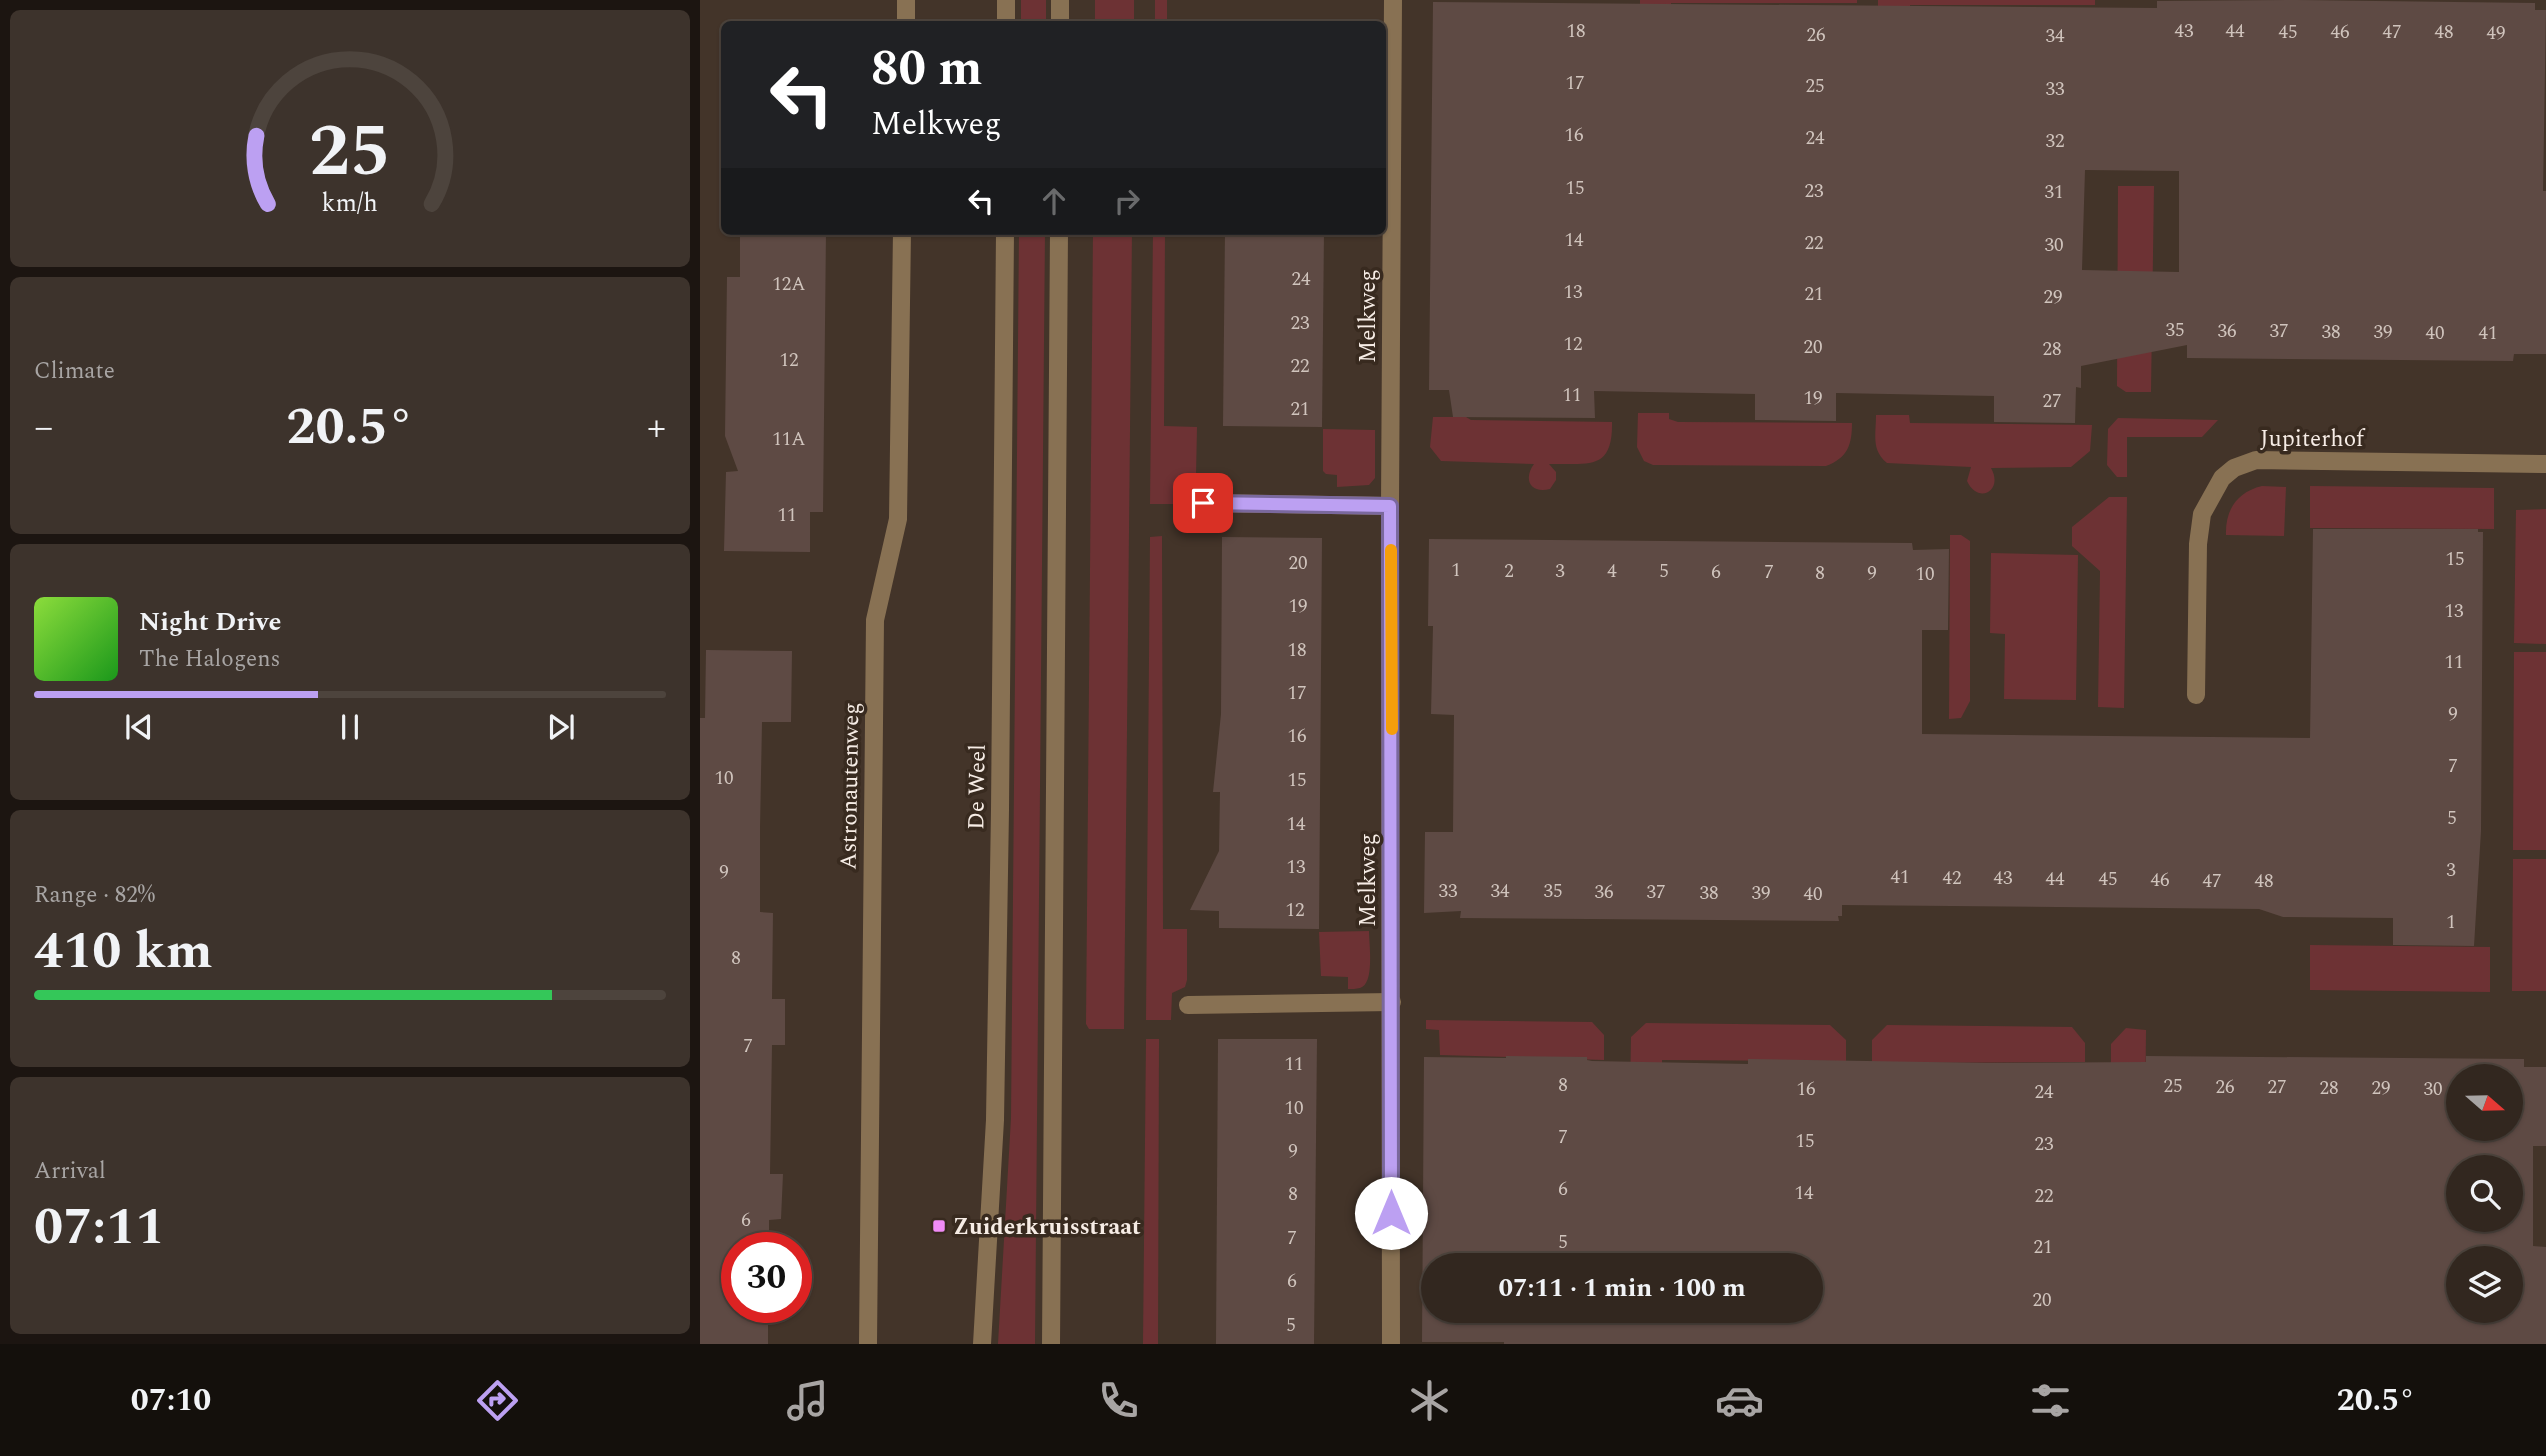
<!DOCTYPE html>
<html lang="en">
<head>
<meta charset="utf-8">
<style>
  :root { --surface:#32271f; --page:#3d332c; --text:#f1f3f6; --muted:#a8a5a4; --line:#4d443d; --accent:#bca0f2 }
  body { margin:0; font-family:Spectral,serif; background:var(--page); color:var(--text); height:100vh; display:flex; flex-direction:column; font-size:26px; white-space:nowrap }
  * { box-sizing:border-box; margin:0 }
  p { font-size:23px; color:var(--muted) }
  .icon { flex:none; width:38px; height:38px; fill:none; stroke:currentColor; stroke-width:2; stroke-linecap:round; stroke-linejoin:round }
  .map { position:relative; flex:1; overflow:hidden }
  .drawer { display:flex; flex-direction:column; gap:10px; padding:10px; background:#1c1511; width:700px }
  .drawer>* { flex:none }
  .hud { position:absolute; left:21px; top:21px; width:665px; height:214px; border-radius:10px; box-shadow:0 2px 5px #0004,0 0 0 2px var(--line); background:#202124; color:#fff; overflow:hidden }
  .needle { width:46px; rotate:110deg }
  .tools { position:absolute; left:1746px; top:1064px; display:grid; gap:14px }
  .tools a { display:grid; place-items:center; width:77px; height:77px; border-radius:50%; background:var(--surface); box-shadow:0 2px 5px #0004,0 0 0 2px var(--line); font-size:35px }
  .speed { position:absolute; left:21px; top:1232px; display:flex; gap:14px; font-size:35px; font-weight:700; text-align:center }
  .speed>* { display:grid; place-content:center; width:91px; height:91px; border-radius:50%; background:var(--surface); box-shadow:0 2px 5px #0004,0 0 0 2px var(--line); line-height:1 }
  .speed .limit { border:10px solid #d22; background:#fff; color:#111 }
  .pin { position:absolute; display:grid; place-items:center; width:60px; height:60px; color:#fff; margin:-30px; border-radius:14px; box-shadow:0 4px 10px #0006 }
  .me { position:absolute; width:77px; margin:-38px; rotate:0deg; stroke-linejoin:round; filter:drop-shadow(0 0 5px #0008) }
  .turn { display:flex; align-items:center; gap:24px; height:147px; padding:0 35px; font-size:32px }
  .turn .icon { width:91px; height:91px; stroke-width:2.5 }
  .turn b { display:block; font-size:49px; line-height:60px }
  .lanes { display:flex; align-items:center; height:66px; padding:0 35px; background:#0003; justify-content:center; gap:35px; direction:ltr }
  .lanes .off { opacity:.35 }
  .big { font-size:52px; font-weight:700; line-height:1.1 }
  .drawer .card { flex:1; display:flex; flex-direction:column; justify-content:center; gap:10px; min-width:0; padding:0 24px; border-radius:10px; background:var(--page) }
  .drawer .dial { align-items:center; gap:0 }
  .dial svg { height:182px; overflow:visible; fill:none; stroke:var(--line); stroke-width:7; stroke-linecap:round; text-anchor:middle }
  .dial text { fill:var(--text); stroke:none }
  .song { display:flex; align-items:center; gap:21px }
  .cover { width:84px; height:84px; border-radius:10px; background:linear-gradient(135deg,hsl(90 70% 55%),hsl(120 70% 35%)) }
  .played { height:7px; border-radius:4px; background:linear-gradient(90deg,var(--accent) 45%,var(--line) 45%) }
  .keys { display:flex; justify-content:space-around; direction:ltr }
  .heat { display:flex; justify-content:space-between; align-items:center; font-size:38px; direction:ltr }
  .charge { height:10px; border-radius:5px; background:linear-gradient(90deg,#34c759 82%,var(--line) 0) }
  .trip { position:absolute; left:721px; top:1253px; width:402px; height:70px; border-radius:35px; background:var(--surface); box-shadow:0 2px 5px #0004,0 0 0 2px var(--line); font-weight:700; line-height:70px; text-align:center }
  .menu { display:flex; height:112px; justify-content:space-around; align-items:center; background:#14100c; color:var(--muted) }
  .menu .icon { width:49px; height:49px }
  .menu .current { color:var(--accent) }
  .menu b { font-size:32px; color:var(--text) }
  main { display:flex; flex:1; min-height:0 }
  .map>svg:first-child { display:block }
  .green { fill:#6d3234 }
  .building { fill:#5e4a44; fill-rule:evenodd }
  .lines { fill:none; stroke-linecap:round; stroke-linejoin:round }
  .service { stroke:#887153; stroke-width:18 }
  .minor { stroke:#887153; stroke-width:18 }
  .tertiary { stroke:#887153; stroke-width:18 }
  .route-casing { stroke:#7a689d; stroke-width:18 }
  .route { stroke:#bca0f2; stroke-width:12 }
  .slow { stroke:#f59e0b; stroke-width:12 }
  .poi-dot { fill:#f08bf6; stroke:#382a1f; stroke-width:2.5 }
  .labels { text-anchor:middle; stroke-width:7; stroke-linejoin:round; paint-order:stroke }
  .number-label { font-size:19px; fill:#d0c4bd }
  .street-label { font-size:23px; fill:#f6ece5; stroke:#382a1f }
  .poi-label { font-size:23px; font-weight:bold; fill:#f6ece5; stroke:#382a1f; text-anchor:start }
</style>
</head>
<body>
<main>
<section class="drawer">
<div class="card dial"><svg viewBox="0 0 100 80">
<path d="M14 69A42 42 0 1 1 86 69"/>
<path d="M14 69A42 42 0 0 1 9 39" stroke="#bca0f2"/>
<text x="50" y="56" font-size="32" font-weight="700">25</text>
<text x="50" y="72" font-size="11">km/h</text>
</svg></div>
<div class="card"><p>Climate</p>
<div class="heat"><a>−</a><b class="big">20.5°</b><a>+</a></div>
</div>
<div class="card">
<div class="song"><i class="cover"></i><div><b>Night Drive</b><p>The Halogens</p></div></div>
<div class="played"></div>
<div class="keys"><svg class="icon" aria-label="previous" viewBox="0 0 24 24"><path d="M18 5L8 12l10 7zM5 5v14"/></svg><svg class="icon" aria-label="pause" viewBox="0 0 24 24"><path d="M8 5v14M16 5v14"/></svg><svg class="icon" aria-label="next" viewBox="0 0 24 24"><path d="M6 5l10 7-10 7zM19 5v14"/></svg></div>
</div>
<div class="card"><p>Range · 82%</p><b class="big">410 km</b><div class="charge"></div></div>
<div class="card"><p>Arrival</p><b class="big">07:11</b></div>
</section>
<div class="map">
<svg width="1846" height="1344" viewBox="0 0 1846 1344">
  <rect width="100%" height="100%" fill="#433429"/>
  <g class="green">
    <rect x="321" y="0" width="25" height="24"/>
    <rect x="395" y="0" width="39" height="24"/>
    <rect x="455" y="0" width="12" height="24"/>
    <path d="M 940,0 L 1157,0 L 1157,3 L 971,3 L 972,43 L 940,42 Z"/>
    <path d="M 1178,0 L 1395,0 L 1395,5 L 1210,5 L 1210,44 L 1178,44 Z"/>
    <path d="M 1418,186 L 1454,186 L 1451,392 L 1426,392 L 1417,386 Z"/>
    <path d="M 319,231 L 345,231 L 335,1344 L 298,1344 L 311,1118 Z"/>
    <path d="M 393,231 L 432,231 L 424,1029 L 389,1029 L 386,1024 Z"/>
    <path d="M 453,231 L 465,231 L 464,426 L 497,427 L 496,476 L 491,485 L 482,488 L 479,504 L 450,504 Z"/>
    <path d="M 938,413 L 969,413 L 969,419 L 978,422 L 1152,423 C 1152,444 1148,458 1126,466 L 953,465 L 944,461 L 937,447 Z"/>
    <path d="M 1176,415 L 1209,415 L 1210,423 L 1392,425 L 1390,451 L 1371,467 L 1291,468 C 1304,491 1278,505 1267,481 L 1271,467 L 1187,463 C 1171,450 1176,435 1176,415 Z"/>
    <path d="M 733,417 L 766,417 L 771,420 L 912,422 C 913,472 888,463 849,464 L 856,472 L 856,480 L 850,489 C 830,494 823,479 834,464 L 741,461 L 730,447 Z"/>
    <path d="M 1418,418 L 1518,420 L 1502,437 L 1427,437 L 1427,477 L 1417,477 L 1407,465 L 1408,429 Z"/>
    <path d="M 623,429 L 675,430 L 675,478 L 669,485 L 637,487 L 637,475 L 626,474 L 623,471 Z"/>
    <path d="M 1562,486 L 1586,487 L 1584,536 L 1526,535 C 1525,510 1537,492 1562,486 Z"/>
    <path d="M 1610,486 L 1794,488 L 1794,529 L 1610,528 Z"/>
    <path d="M 1409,497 L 1427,497 L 1424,708 L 1398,707 L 1400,571 L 1372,546 L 1372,527 Z"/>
    <path d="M 1846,509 L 1846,644 L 1814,643 L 1816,510 Z"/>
    <path d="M 1250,535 L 1261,535 L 1270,541 L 1270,701 L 1261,718 L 1249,719 Z"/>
    <path d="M 462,536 L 463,929 L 487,929 L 487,980 L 485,987 L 472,993 L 471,1020 L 446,1020 L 450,537 Z"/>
    <path d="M 1291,553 L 1378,555 L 1376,700 L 1304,699 L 1305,634 L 1290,633 Z"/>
    <path d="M 1814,652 L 1846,652 L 1846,850 L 1813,850 Z"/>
    <path d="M 1813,859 L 1846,859 L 1846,991 L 1812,991 Z"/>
    <path d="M 669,931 C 669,944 675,984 660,988 C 656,989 652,989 648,989 L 648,977 L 621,976 L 619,932 Z"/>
    <path d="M 1610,945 L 1790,947 L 1790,992 L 1610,990 Z"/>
    <path d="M 726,1020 L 892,1022 L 904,1035 L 904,1060 L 740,1055 L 739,1030 L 726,1029 Z"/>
    <path d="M 946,1023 L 1130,1025 L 1146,1040 L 1146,1061 L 962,1060 L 963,1096 L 930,1095 L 931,1037 Z"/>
    <path d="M 1187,1025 L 1372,1027 L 1385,1043 L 1385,1062 L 1202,1063 L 1172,1098 L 1172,1040 Z"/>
    <path d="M 1426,1028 L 1446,1030 L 1444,1226 L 1410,1226 L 1411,1044 Z"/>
    <path d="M 446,1039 L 459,1039 L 458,1344 L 443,1344 Z"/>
  </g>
  <g class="building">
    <path d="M 1598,0 L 1835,3 L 1835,10 L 1846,10 L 1843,191 L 1846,191 L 1846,354 L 1814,354 L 1813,361 L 1487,358 L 1487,345 L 1381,366 L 1381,388 L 1376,387 L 1375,423 L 1294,422 L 1294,396 L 1136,393 L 1136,421 L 1055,420 L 1055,394 L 894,391 L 895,418 L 753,417 L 749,390 L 729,390 L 733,2 L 1457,8 L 1457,1 ZM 1385,170 L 1479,171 L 1479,272 L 1382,270 Z"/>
    <path d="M 40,231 L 126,231 L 123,512 L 110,512 L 110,552 L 24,551 L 26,472 L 38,471 L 25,436 L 27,277 L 40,277 Z"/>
    <path d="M 525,231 L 624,231 L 622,427 L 523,426 Z"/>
    <path d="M 1613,529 L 1778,529 L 1778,532 L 1783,532 L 1781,831 L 1774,946 L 1693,945 L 1693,918 L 1583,917 L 1559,909 L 1142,905 L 1142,916 L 1138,916 L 1139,921 L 760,918 L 761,911 L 724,913 L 725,832 L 753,832 L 754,715 L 731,714 L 733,626 L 728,626 L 729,539 L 1212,543 L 1213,550 L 1249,549 L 1248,630 L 1222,630 L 1222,734 L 1610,738 Z"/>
    <path d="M 522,537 L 622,538 L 619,929 L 519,928 L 519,911 L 490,910 L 519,851 L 520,792 L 513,792 L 521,714 Z"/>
    <path d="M 6,650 L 92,651 L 91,722 L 62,722 L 60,828 L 60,912 L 73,913 L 72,999 L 85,999 L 85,1045 L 72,1045 L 70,1174 L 83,1174 L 81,1219 L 69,1220 L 69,1248 L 37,1248 L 37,1307 L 68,1307 L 68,1344 L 0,1344 L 0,718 L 5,718 Z"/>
    <path d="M 518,1039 L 617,1039 L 614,1344 L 516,1344 Z"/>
    <path d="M 806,1056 L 887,1057 L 887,1060 L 892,1061 L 1048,1064 L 1048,1059 L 1287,1063 L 1446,1062 L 1446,1056 L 1824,1059 L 1824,1067 L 1846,1067 L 1846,1146 L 1833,1146 L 1833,1246 L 1846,1247 L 1846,1344 L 804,1344 L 804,1342 L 722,1342 L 724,1057 L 806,1058 ZM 1759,1076 L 1811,1076 L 1811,1129 L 1759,1129 ZM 1759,1167 L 1811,1167 L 1811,1220 L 1759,1220 ZM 1759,1258 L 1811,1258 L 1811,1311 L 1759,1311 ZM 733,1265 L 1111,1265 L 1111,1311 L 733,1311 Z"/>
  </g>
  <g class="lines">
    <g class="service">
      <path d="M 503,503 L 690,506"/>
      <path d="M 488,1005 L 692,1002"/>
    </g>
    <g class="minor">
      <path d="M 206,24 L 206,0"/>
      <path d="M 1496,695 L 1498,544 L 1502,514 L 1522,478 L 1534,468 L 1556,460 L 1846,464"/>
      <path d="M 168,1344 L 175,620 L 198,519 L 202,231"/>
      <path d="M 691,1344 L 690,506 L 693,0"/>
    </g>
    <g class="tertiary">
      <path d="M 306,24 L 306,0"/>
      <path d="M 360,24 L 360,0"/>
      <path d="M 282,1344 L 295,1120 L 300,810 L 305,231"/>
      <path d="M 351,1344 L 359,231"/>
    </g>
  </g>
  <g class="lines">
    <g class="route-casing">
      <path id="route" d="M 503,503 L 690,506 L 691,1213"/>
    </g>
    <use href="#route" class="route"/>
    <path class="slow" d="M 691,550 L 692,729"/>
  </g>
  <rect class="poi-dot" x="232" y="1219" width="14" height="14" rx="3.5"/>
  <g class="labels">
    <g class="number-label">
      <text x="876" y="37">18</text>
      <text x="1484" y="37">43</text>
      <text x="1535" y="37">44</text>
      <text x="1588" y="38">45</text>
      <text x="1640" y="38">46</text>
      <text x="1692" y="38">47</text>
      <text x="1744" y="38">48</text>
      <text x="1796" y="39">49</text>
      <text x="1116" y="41">26</text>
      <text x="1355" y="42">34</text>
      <text x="875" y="89">17</text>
      <text x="1115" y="92">25</text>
      <text x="1355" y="95">33</text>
      <text x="874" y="141">16</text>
      <text x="1115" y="144">24</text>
      <text x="1355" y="147">32</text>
      <text x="875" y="194">15</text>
      <text x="1114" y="197">23</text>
      <text x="1354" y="198">31</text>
      <text x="874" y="246">14</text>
      <text x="1114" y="249">22</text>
      <text x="1354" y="251">30</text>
      <text x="601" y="285">24</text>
      <text x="89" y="290">12A</text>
      <text x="873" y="298">13</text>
      <text x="1114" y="300">21</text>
      <text x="1353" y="303">29</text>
      <text x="600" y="329">23</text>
      <text x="1475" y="336">35</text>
      <text x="1527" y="337">36</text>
      <text x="1579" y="337">37</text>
      <text x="1631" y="338">38</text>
      <text x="1683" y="338">39</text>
      <text x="1735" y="339">40</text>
      <text x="1788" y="339">41</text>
      <text x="873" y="350">12</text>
      <text x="1113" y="353">20</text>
      <text x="1352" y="355">28</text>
      <text x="89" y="366">12</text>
      <text x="600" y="372">22</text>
      <text x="872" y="401">11</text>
      <text x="1113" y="404">19</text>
      <text x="1352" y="407">27</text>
      <text x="600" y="415">21</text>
      <text x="89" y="445">11A</text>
      <text x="87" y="521">11</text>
      <text x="1755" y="565">15</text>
      <text x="598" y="569">20</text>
      <text x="756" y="576">1</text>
      <text x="809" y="577">2</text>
      <text x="860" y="577">3</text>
      <text x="912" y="577">4</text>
      <text x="964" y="577">5</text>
      <text x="1016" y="578">6</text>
      <text x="1069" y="578">7</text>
      <text x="1120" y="579">8</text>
      <text x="1172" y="579">9</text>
      <text x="1225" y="580">10</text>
      <text x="598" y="612">19</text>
      <text x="1754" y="617">13</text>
      <text x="597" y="656">18</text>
      <text x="1754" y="668">11</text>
      <text x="597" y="699">17</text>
      <text x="1753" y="720">9</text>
      <text x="597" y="742">16</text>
      <text x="1753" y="772">7</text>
      <text x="24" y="784">10</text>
      <text x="597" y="786">15</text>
      <text x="1752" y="824">5</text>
      <text x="596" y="830">14</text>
      <text x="596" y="873">13</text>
      <text x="1751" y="876">3</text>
      <text x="24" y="878">9</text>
      <text x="1200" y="883">41</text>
      <text x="1252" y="884">42</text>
      <text x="1303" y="884">43</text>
      <text x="1355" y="885">44</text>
      <text x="1408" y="885">45</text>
      <text x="1460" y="886">46</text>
      <text x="1512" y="887">47</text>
      <text x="1564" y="887">48</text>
      <text x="748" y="897">33</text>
      <text x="800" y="897">34</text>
      <text x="853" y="897">35</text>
      <text x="904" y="898">36</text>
      <text x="956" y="898">37</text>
      <text x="1009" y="899">38</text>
      <text x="1061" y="899">39</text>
      <text x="1113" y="900">40</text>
      <text x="595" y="916">12</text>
      <text x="1751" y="928">1</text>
      <text x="36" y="964">8</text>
      <text x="48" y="1052">7</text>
      <text x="594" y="1070">11</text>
      <text x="863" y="1091">8</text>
      <text x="1473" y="1092">25</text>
      <text x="1525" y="1093">26</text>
      <text x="1577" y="1093">27</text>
      <text x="1629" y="1094">28</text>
      <text x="1681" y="1094">29</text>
      <text x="1106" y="1095">16</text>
      <text x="1733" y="1095">30</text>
      <text x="1344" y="1098">24</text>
      <text x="594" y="1114">10</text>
      <text x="863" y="1143">7</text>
      <text x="1105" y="1147">15</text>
      <text x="1344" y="1150">23</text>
      <text x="593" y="1157">9</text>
      <text x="863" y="1195">6</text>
      <text x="1104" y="1199">14</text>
      <text x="593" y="1200">8</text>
      <text x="1344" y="1202">22</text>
      <text x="46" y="1226">6</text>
      <text x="592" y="1244">7</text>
      <text x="863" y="1248">5</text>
      <text x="1343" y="1253">21</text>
      <text x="592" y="1287">6</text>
      <text x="1342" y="1306">20</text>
      <text x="591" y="1331">5</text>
    </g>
    <g class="street-label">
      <text transform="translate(667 316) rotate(-90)" y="8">Melkweg</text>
      <text x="1612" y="446">Jupiterhof</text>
      <text transform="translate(149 786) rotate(-89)" y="8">Astronautenweg</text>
      <text transform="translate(276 787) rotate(-89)" y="8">De Weel</text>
      <text transform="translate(667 880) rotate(-90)" y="8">Melkweg</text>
    </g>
    <g class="poi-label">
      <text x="253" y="1234">Zuiderkruisstraat</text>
    </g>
  </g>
</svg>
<div class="tools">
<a><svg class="needle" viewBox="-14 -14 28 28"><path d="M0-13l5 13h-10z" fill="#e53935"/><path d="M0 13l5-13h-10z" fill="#a8a5a4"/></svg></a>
<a><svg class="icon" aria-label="search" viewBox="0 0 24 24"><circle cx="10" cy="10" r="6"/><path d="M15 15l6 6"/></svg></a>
<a><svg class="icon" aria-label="layers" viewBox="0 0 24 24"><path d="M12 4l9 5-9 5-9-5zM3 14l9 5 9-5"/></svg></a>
</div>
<div class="speed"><div class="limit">30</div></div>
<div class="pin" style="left:503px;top:503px;background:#d93025"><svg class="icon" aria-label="arrive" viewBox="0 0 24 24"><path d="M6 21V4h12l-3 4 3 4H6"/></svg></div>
<svg class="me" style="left:691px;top:1213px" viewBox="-20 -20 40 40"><circle r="19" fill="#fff"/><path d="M0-13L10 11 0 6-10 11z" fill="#bca0f2"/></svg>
<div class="trip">07:11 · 1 min · 100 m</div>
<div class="hud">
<div class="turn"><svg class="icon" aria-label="left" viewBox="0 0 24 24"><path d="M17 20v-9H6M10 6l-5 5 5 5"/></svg><div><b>80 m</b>Melkweg</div></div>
<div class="lanes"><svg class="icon" aria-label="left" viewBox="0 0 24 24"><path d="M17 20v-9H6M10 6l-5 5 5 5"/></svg><svg class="icon off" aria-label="ahead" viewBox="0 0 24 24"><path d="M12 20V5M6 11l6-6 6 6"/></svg><svg class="icon off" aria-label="right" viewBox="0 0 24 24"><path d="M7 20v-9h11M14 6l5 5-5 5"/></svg></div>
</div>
</div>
</main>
<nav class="menu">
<b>07:10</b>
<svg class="icon current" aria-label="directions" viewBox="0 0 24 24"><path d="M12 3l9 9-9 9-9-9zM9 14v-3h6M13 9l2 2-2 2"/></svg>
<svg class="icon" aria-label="music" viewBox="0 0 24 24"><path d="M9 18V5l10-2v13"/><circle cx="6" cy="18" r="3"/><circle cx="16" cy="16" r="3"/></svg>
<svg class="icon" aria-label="phone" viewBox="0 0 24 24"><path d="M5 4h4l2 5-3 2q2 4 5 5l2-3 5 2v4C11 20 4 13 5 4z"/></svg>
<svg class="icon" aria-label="climate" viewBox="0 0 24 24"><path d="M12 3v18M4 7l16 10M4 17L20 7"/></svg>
<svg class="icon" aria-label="car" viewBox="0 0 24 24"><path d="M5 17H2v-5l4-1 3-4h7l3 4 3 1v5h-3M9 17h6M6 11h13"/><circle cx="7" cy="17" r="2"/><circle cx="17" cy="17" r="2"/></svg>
<svg class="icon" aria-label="filters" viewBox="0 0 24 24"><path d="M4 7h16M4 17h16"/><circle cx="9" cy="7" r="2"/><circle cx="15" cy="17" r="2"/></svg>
<b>20.5°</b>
</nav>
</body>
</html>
